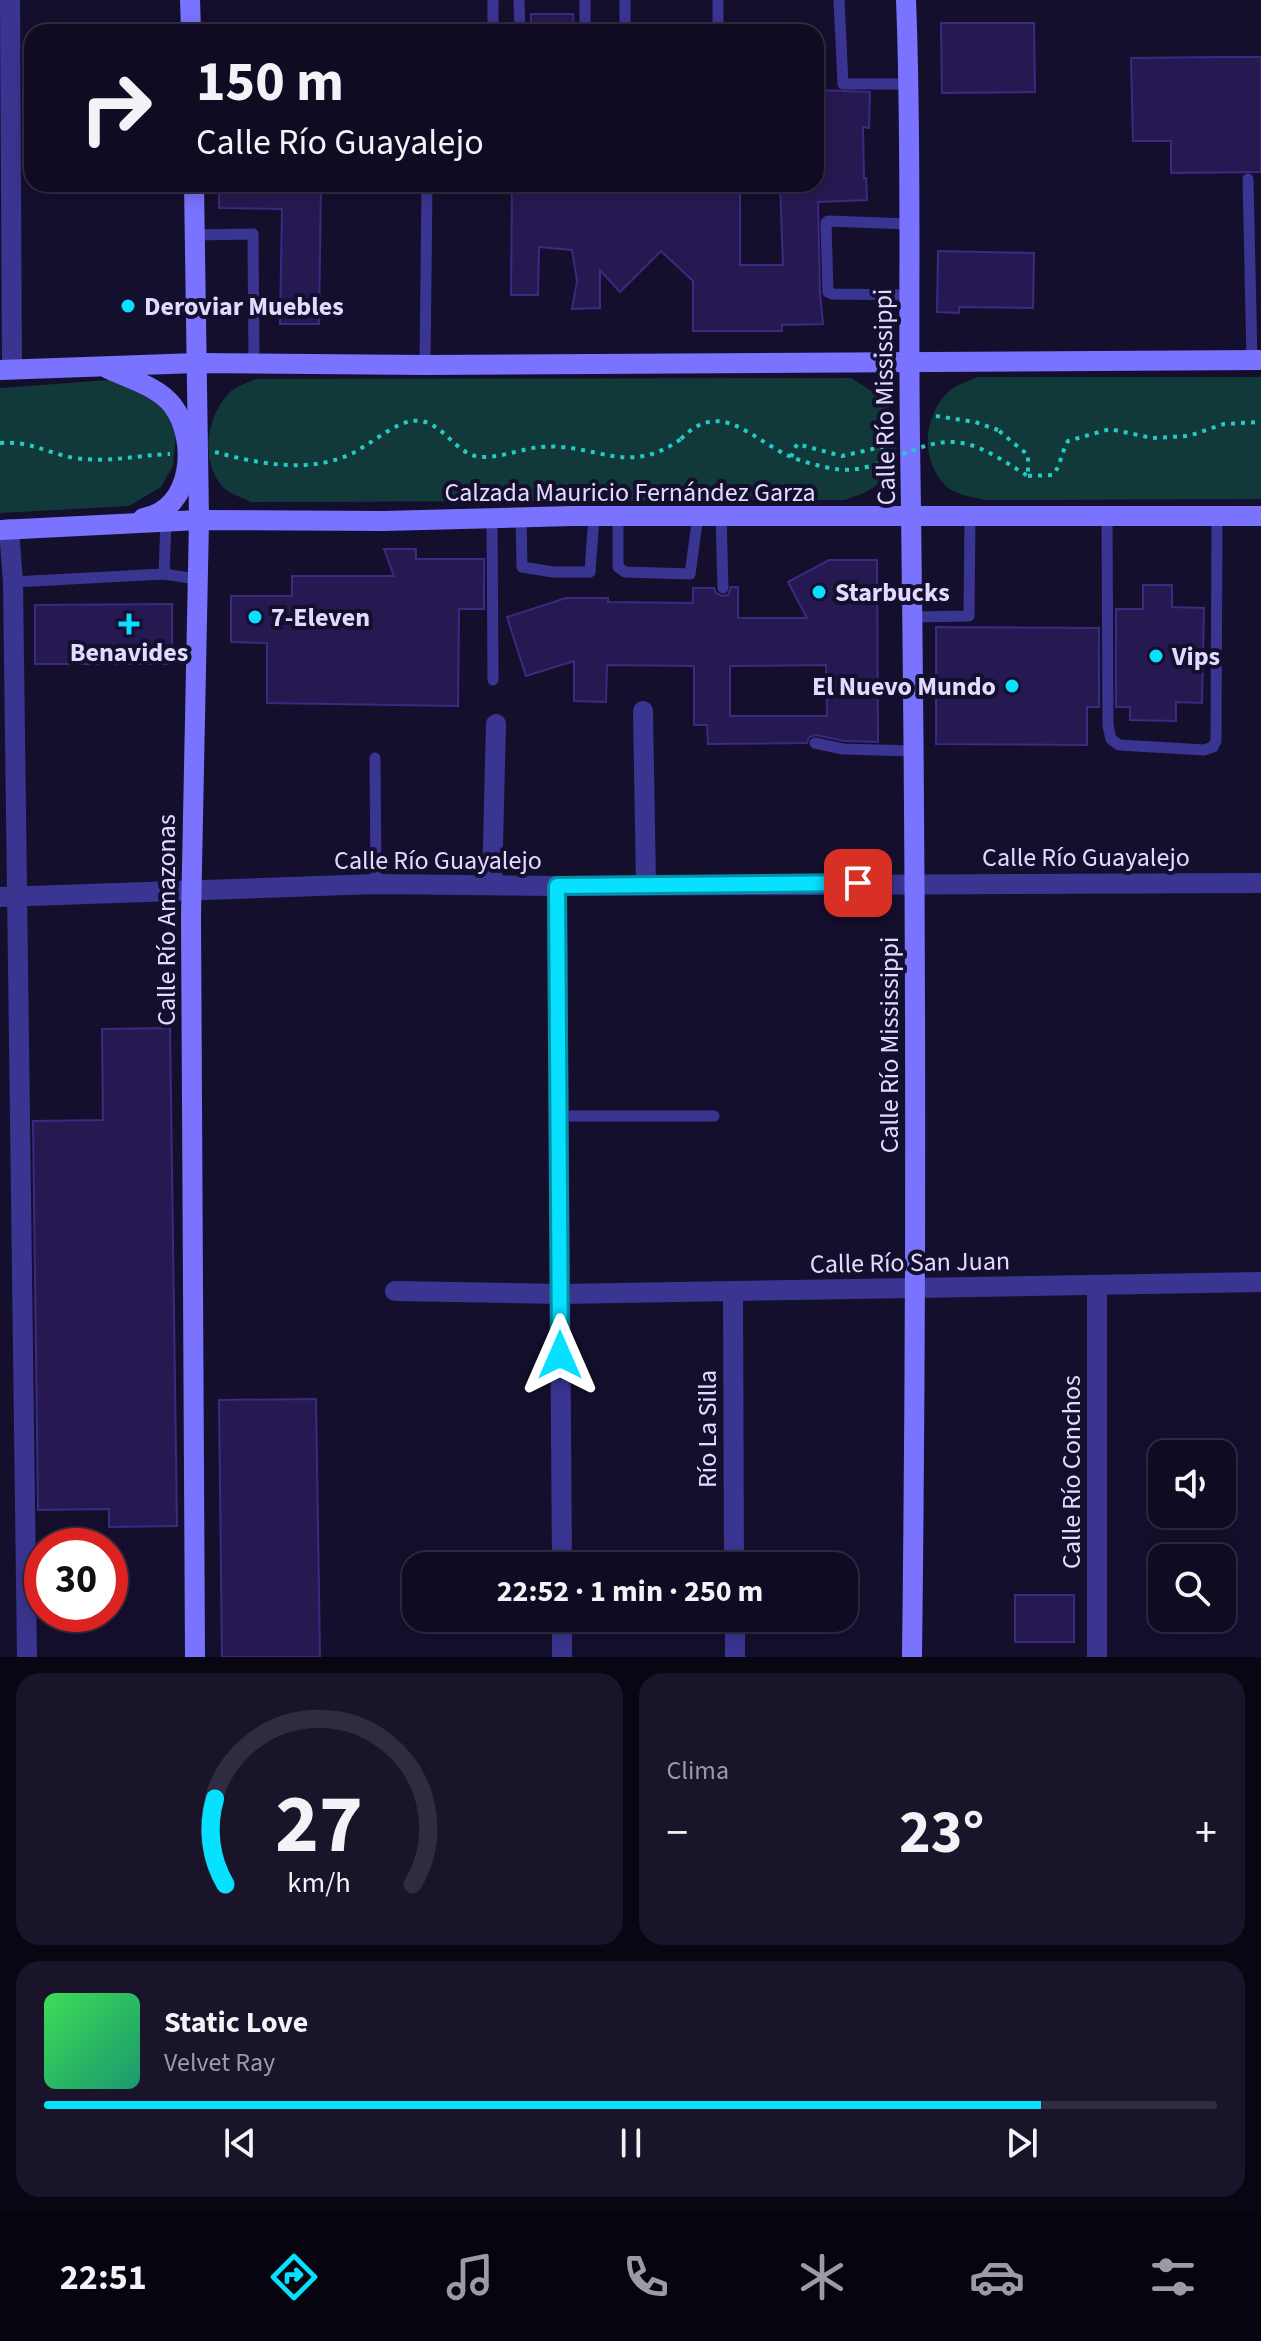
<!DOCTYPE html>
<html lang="es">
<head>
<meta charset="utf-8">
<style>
  :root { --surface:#100b22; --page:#19142a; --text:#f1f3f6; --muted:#9c9ba5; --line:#302b40; --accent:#08e0ff }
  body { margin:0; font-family:"Source Sans 3",sans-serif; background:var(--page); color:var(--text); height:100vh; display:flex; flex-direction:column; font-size:30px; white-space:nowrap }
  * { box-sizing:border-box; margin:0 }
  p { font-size:26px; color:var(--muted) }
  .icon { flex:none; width:44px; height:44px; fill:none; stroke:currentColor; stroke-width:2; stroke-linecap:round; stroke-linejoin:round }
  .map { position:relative; height:1657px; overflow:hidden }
  .side { display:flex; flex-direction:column; gap:16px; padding:16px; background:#090613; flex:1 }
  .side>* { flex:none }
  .hud { position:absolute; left:24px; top:24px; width:800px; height:168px; border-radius:24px; box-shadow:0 4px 20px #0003,0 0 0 2px var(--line); background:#100b22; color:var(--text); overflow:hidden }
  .controls { position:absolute; left:1148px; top:1440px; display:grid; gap:16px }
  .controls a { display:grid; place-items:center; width:88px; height:88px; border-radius:16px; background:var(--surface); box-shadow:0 4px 20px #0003,0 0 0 2px var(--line); font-size:40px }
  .speed { position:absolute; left:24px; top:1528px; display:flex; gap:16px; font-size:40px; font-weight:700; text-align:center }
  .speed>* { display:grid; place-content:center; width:104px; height:104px; border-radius:50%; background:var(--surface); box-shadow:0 4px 20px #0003,0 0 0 2px var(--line); line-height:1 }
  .speed .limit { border:12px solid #d22; background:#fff; color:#111 }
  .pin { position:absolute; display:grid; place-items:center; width:68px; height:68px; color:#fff; margin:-34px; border-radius:16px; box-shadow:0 4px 12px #0006 }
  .me { position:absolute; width:88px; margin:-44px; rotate:0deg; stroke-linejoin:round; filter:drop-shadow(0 0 6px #0008) }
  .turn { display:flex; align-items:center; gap:28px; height:168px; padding:0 40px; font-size:36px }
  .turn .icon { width:104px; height:104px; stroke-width:2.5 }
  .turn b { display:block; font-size:56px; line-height:68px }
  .big { font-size:60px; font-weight:700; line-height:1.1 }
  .side .tile { flex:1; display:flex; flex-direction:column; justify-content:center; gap:12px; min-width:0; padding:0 28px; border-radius:24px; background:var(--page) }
  .side .dial { align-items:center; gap:0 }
  .dial svg { height:208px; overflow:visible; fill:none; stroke:var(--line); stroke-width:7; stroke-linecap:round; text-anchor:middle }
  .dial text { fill:var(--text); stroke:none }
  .song { display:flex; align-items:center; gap:24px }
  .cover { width:96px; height:96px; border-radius:12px; background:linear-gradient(135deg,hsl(130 70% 55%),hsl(160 70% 35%)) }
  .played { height:8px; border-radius:4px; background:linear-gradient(90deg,var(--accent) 85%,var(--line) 85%) }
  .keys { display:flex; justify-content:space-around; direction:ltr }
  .heat { display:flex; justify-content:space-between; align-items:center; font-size:44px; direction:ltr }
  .side .tiles { flex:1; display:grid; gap:16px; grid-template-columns:1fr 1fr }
  .tile:last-child { grid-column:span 2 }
  .trip { position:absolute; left:402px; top:1552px; width:456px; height:80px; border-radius:24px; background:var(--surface); box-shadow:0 4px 20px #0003,0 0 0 2px var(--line); font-weight:700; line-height:80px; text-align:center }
  .tabs { display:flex; height:128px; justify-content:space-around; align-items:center; background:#06040e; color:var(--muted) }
  .tabs .icon { width:56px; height:56px }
  .tabs .on { color:var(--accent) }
  .tabs b { font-size:36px; color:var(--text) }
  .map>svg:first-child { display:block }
  .green { fill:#113939 }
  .building { fill:#261951; stroke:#3c2980; stroke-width:2; fill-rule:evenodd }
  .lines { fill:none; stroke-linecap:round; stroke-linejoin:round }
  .path { stroke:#24cbc6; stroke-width:4; stroke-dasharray:4 6; stroke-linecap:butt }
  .lane { stroke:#3b3592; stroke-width:11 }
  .street { stroke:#3b3592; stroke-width:20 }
  .secondary { stroke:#7a73ff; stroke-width:20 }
  .path-bridge { stroke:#24cbc6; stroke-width:4; stroke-dasharray:4 6; stroke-linecap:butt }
  .route-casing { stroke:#0592a6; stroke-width:20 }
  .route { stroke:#08e0ff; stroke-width:14 }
  .poi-dot { fill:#08e0ff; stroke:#150f2e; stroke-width:3 }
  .labels { text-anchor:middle; stroke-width:8; stroke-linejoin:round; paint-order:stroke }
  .poi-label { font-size:26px; font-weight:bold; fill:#e1dcff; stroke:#150f2e; text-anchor:start }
  .street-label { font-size:26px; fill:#e1dcff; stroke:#150f2e }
</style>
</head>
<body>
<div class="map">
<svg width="1261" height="1657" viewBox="0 0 1261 1657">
  <rect width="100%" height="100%" fill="#150f2e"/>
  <g class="green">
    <path d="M 978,377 L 1261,377 L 1261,499 L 985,500 C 973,497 954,495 945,485 C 919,458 924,414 950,390 C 958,384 969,381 978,377 Z"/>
    <path d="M 851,378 C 865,387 882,396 891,411 C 905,434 894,470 875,486 C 867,493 855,496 845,500 L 251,502 C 242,497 229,494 223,487 C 200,462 206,418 228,394 C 234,387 246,384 255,379 Z"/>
    <path d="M 123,379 L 166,405 L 176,435 L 173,466 L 161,487 L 129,506 L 0,513 L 0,388 Z"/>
  </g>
  <g class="building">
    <path d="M 531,14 L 573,14 L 574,32 L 531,32 Z"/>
    <path d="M 941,23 L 1034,23 L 1035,92 L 942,93 Z"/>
    <path d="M 1220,57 L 1261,57 L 1261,172 L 1171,173 L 1171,141 L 1133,141 L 1131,58 Z"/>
    <path d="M 816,90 L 870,92 L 869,128 L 863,127 L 864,178 L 866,178 L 867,200 L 818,202 L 820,292 L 823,324 L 782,325 L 782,331 L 693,331 L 693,281 L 661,251 L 620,292 L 600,270 L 600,308 L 572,309 L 577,281 L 572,250 L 539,247 L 538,295 L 511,295 L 512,184 L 740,184 L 740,265 L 783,265 L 780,184 L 816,184 Z"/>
    <path d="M 219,184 L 321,184 L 319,324 L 280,324 L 282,209 L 219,208 Z"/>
    <path d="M 938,251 L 1034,253 L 1033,308 L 959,307 L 959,313 L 937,312 Z"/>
    <path d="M 384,549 L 416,549 L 416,559 L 484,559 L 484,609 L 459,609 L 458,706 L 267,703 L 267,643 L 231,642 L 231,596 L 292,596 L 292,576 L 394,576 Z"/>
    <path d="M 829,560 L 877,560 L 878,742 L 844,741 L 816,735 L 809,737 L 807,743 L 708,744 L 707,725 L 694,725 L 694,666 L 607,665 L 606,702 L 574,701 L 574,661 L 526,676 L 507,617 L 566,598 L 608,598 L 608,602 L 693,603 L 693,588 L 714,588 L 716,593 L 722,596 L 728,595 L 731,587 L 738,587 L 738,618 L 807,618 L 788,582 ZM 826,665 L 827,716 L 730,716 L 730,666 Z"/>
    <path d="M 1143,585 L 1172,585 L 1172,607 L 1204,608 L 1202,703 L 1176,702 L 1176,721 L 1130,720 L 1130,707 L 1116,707 L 1116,609 L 1143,609 Z"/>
    <path d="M 172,604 L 172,664 L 35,664 L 35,605 Z"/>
    <path d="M 936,627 L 1099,628 L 1099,707 L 1087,707 L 1087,745 L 936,744 Z"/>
    <path d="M 170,1028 L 177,1526 L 109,1527 L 109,1509 L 38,1510 L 33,1121 L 103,1120 L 102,1029 Z"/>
    <path d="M 316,1399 L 320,1657 L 222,1657 L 219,1400 Z"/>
    <rect x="1015" y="1595" width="59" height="47"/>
  </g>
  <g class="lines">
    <g class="path">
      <path d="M 936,416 L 975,422 L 998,430"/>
      <path d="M 0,443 C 33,441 45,453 75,458 C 111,463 136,455 170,454"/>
      <path d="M 215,452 C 259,464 310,474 353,453 C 369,445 395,423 412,421 C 442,417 453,454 480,457 C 500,458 521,449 540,447 C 596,442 626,478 681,439"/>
      <path d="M 791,457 L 797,444 L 842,456 L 890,445"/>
      <path d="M 1028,476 L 1053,475 C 1061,465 1061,453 1068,441 L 1110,429 L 1152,438 L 1189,436 L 1224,424 L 1261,422"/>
    </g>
    <g class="lane">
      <path d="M 519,0 L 520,32"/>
      <path d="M 585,0 L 585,32"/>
      <path d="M 625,0 L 625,32"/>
      <path d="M 718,0 L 718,32"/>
      <path d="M 839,0 L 843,84 L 909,84"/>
      <path d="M 493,32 L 493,0"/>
      <path d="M 1248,179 L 1252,360"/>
      <path d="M 195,235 L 253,234 L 254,363"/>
      <path d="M 907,295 L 832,294 L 828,292 L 826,223 L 828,221 L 908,224"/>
      <path d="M 425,365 L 427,184"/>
      <path d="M 618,516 L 618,567 L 625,572 L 690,574 L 698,516"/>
      <path d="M 721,516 L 723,588"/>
      <path d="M 1107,516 L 1108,725 L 1111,739 L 1119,745 L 1204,750 L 1213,747 L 1216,741 L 1217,516"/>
      <path d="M 521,517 L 522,567 L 553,572 L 590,572 L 594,516"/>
      <path d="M 492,518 L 493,680"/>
      <path d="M 164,574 L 166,522"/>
      <path d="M 13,582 L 164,574 L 196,579"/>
      <path d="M 913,617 L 969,616 L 970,515"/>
      <path d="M 815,743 L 843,749 L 914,751"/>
      <path d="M 375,758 L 376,884"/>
      <path d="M 558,1116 L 714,1116"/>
    </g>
    <g class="street">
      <path d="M 10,0 L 12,369"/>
      <path d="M 9,529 L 13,582 L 27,1657"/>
      <path d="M 643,711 L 646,885"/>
      <path d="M 492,884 L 496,724"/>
      <path d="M 557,886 L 562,1566"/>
      <path d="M 0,897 L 376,884 L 557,886 L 1261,883"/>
      <path d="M 395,1291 L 560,1294 L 1261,1282"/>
      <path d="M 733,1291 L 734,1566"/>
      <path d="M 562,1618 L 562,1657"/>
      <path d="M 735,1618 L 735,1657"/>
      <path d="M 1097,1657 L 1097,1287"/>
    </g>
    <g class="secondary">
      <path d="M 190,0 L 191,32"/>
      <path d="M 906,0 C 912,147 908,294 910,441 C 916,847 917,1252 912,1657"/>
      <path d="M 194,184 L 199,520 L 191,917 L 195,1657"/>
      <path d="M 108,369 C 128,378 159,387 173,406 C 198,440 193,510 143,518"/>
      <path d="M 0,370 L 197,363 L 425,365 L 1261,360"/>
      <path d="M 0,530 L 199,520 L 384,521 L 572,516 L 1261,516"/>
    </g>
    <path class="path-bridge" d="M 681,439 C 720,398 750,438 789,456 C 803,462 822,467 836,469 C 879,476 919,435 962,443 C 985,447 1008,464 1028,476 L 1028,455 L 998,430"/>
  </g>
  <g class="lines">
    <g class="route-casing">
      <path id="route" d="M 560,1355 L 557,886 L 858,883"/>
    </g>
    <use href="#route" class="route"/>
  </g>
  <g class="poi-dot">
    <circle cx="128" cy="306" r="8"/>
    <circle cx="819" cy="592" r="8"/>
    <circle cx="255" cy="617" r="8"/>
    <path d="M125 612h8v8h8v8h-8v8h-8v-8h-8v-8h8z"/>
    <circle cx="1156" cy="656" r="8"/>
    <circle cx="1012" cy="686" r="8"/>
  </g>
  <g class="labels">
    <g class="poi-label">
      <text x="144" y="315">Deroviar Muebles</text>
      <text x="835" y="601">Starbucks</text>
      <text x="271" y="626">7-Eleven</text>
      <text x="129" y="661" text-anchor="middle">Benavides</text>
      <text x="1172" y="665">Vips</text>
      <text x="996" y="695" text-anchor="end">El Nuevo Mundo</text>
    </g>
    <g class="street-label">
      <text transform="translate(884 397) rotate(-91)" y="9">Calle Río Mississippi</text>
      <text x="630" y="501">Calzada Mauricio Fernández Garza</text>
      <text x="1086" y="866">Calle Río Guayalejo</text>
      <text x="438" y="869">Calle Río Guayalejo</text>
      <text transform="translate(166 920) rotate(-90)" y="9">Calle Río Amazonas</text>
      <text transform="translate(889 1045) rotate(-90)" y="9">Calle Río Mississippi</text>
      <text transform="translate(910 1262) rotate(-1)" y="9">Calle Río San Juan</text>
      <text transform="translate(707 1429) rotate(-90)" y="9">Río La Silla</text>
      <text transform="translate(1071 1472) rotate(-90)" y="9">Calle Río Conchos</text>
    </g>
  </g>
</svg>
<div class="controls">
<a><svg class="icon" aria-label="sound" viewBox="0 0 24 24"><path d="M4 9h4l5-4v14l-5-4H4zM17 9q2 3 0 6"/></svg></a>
<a><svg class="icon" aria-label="search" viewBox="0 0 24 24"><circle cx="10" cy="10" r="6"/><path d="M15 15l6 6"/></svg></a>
</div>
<div class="speed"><div class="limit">30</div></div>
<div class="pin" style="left:858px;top:883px;background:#d93025"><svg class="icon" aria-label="arrive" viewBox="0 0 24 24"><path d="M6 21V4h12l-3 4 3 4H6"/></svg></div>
<svg class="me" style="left:560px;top:1355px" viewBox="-20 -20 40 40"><path d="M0-17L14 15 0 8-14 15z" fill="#08e0ff" stroke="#fff" stroke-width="4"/></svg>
<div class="trip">22:52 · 1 min · 250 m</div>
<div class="hud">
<div class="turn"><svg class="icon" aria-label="right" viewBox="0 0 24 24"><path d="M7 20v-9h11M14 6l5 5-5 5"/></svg><div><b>150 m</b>Calle Río Guayalejo</div></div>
</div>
</div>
<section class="side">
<div class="tiles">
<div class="tile dial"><svg viewBox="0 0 100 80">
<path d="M14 69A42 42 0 1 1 86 69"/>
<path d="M14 69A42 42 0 0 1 10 36" stroke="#08e0ff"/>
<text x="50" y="56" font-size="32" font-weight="700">27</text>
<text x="50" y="72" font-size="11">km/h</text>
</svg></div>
<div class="tile"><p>Clima</p>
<div class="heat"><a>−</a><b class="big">23°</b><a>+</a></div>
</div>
<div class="tile">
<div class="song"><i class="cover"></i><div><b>Static Love</b><p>Velvet Ray</p></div></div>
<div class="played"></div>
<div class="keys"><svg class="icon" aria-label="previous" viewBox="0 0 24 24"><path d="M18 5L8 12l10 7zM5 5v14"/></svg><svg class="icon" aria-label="pause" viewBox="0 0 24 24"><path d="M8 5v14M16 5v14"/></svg><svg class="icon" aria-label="next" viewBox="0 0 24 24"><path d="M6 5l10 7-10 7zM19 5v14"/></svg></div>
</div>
</div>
</section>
<nav class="tabs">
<b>22:51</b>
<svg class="icon on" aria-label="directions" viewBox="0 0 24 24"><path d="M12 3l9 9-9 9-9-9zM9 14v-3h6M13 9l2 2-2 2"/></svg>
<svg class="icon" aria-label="music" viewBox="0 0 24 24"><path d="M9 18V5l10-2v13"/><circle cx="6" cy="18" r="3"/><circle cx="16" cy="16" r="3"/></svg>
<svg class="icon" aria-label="phone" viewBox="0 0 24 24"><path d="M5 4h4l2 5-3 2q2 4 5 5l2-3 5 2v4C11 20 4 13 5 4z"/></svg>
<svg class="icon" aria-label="climate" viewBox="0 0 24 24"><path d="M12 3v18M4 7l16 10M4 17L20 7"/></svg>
<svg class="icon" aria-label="car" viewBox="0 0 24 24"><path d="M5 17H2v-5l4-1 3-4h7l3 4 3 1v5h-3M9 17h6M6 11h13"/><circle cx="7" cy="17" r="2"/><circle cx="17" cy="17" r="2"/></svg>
<svg class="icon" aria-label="filters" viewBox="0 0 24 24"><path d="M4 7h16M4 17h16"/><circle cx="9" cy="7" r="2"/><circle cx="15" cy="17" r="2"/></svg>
</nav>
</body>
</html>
